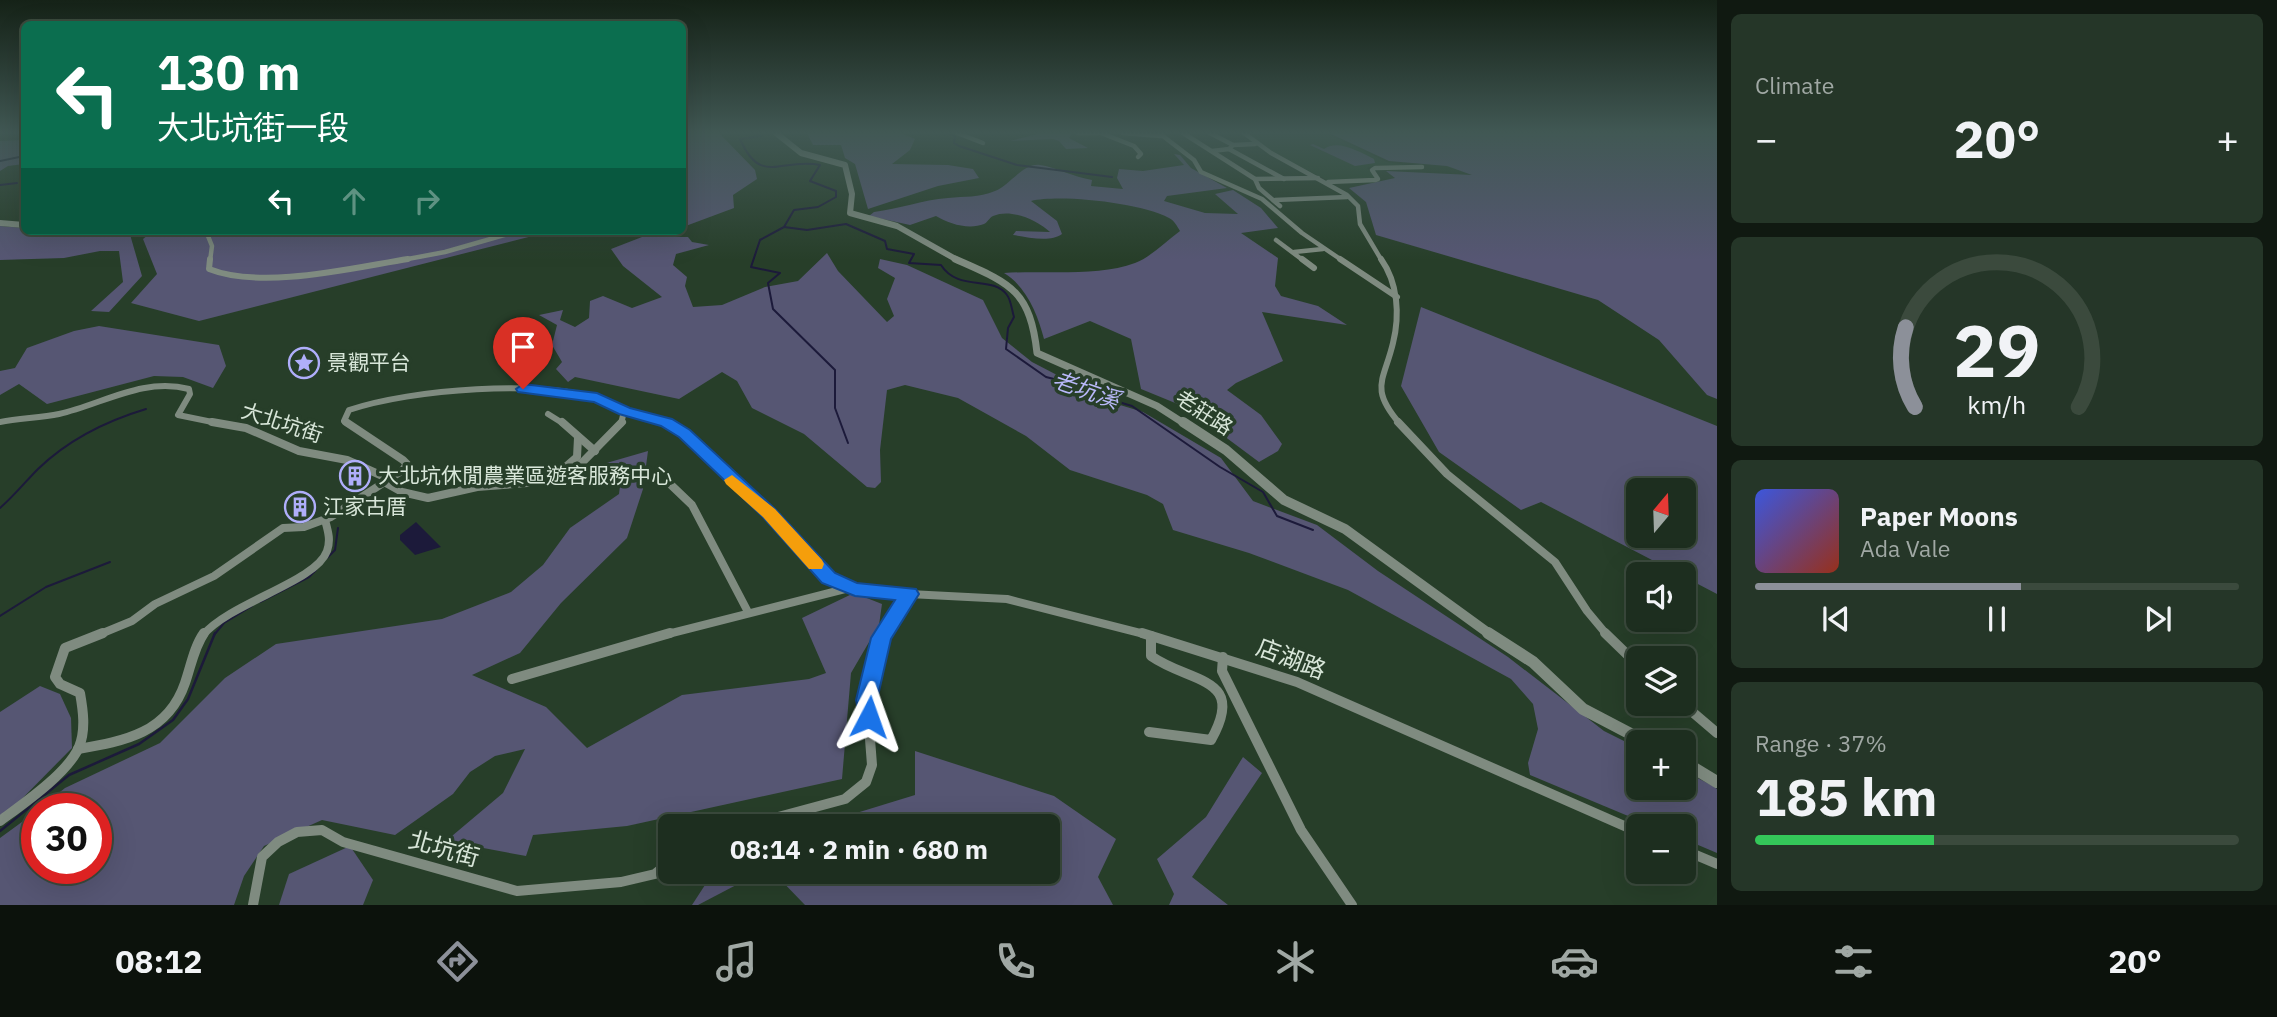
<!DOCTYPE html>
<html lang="en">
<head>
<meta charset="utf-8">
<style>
  :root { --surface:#1d2e1f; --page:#253628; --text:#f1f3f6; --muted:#a0a8a4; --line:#3b4a3d; --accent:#8c9099 }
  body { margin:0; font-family:"IBM Plex Sans","Noto Sans TC",sans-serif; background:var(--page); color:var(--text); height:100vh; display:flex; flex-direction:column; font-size:26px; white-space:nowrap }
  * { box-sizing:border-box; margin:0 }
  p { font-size:23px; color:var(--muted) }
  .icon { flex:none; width:38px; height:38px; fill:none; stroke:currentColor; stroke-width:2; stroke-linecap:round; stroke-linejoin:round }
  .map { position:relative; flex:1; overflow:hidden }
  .sheet { display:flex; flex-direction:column; gap:14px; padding:14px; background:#101911; width:560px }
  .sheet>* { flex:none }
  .hud { position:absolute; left:21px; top:21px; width:665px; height:214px; border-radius:10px; box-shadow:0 7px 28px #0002,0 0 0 2px var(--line); background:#0b6e4f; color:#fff; overflow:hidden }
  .needle { width:46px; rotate:19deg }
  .buttons { position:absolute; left:1626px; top:478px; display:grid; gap:14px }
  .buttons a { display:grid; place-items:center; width:70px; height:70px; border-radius:10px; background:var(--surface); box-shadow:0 7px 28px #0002,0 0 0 2px var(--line); font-size:35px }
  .speed { position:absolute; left:21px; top:793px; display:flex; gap:14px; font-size:35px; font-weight:700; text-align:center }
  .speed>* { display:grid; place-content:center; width:91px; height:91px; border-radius:50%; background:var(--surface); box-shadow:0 7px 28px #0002,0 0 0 2px var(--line); line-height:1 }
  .speed .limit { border:10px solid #d22; background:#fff; color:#111 }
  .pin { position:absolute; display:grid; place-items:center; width:60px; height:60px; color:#fff; margin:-72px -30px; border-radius:50% 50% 50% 0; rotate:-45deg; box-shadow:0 0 7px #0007 }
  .pin .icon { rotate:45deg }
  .me { position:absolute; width:77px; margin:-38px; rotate:4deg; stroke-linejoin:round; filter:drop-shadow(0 0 5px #0008) }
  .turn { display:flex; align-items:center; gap:24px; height:147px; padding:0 21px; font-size:32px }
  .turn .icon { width:91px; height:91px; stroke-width:2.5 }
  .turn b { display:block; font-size:49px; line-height:60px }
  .lanes { display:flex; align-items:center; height:66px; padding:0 21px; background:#0003; justify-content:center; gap:35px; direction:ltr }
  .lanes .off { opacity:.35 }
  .big { font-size:52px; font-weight:700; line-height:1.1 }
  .sheet .card { flex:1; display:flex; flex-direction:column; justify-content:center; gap:10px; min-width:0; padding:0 24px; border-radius:10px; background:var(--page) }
  .sheet .dial { align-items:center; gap:0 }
  .dial svg { height:182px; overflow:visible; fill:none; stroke:var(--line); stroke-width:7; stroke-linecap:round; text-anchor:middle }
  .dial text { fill:var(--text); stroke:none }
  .song { display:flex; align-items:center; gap:21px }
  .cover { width:84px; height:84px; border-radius:10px; background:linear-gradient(135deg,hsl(230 70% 55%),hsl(10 70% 35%)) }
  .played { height:7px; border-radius:4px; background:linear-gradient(90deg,var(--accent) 55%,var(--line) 55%) }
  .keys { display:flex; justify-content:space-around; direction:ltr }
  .heat { display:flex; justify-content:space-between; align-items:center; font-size:38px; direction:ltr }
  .charge { height:10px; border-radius:5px; background:linear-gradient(90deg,#34c759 37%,var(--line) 0) }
  .trip { position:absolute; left:658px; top:814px; width:402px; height:70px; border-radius:10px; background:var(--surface); box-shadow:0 7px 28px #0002,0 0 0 2px var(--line); font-weight:700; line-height:70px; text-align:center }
  .dock { display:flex; height:112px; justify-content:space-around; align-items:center; background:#0c120c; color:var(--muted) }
  .dock .icon { width:49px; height:49px }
  .dock .on { color:var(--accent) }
  .dock b { font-size:32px; color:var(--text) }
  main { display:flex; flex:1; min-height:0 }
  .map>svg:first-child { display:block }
  .built { fill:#2a482e }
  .green { fill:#565673; fill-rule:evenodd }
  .water { fill:#1c1a3a }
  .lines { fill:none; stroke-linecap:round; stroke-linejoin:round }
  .stream-far1 { stroke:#1c1a3a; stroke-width:2 }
  .stream { stroke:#1c1a3a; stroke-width:2.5 }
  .minor-far3 { stroke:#7f8b80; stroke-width:4.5 }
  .minor-far2 { stroke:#7f8b80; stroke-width:6 }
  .minor-far1 { stroke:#7f8b80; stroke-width:8 }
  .minor { stroke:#7f8b80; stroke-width:10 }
  .tertiary-far3 { stroke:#7f8b80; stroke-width:6 }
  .tertiary-far2 { stroke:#7f8b80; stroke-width:7 }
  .tertiary-far1 { stroke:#7f8b80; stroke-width:10 }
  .tertiary { stroke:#7f8b80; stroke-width:12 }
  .route { fill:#1a73e8; stroke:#114b97; stroke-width:2 }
  .slow { fill:#f59e0b }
  .labels { text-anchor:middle; stroke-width:7; stroke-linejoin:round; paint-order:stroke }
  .poi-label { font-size:21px; fill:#d8e6d9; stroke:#273e29; text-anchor:start }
  .street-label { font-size:21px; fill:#d8e6d9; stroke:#273e29 }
  .water-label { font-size:23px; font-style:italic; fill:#b8b8f8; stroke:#273e29 }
  .near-street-label { font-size:24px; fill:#d8e6d9; stroke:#273e29 }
</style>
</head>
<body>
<main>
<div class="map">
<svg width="1717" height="905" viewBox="0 0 1717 905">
  <rect width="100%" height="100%" fill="#273e29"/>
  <path class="built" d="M 1247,133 L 1325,133 L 1387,162 L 1413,166 L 1376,165 L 1367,168 L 1375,176 L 1373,178 L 1327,180 L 1263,148 Z"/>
  <g class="green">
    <path d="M 683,133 L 719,133 L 755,170 L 757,179 L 733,195 L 734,208 L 683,227 Z"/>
    <path d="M 807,133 L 901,133 L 915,139 L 910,150 L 892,164 L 948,165 L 973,169 L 979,178 L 938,186 L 868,209 L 855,164 L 845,158 L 841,145 L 813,145 Z"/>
    <path d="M 1041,133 L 1072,133 L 1069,138 L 1088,148 L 1066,149 L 1059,141 L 1053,139 L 1010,141 Z"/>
    <path d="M 1329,133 L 1717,133 L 1717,399 L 1707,395 L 1659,340 L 1598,300 L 1376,235 L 1366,202 L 1349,188 L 1395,178 L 1386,171 L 1472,175 L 1447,166 L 1389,161 Z"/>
    <path d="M 22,140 L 24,164 L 8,166 L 0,171 L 0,141 Z"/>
    <path d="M 1313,144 L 1324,149 C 1339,139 1359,152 1374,159 L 1375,163 L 1355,166 L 1310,145 Z"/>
    <path d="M 1174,154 L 1180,155 L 1191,168 L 1227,188 L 1167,196 L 1164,201 L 1205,213 L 1238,214 L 1215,194 L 1233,190 L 1261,208 L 1278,228 L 1241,233 L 1278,258 L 1275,286 L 1281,296 L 1318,306 L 1347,325 L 1262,312 L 1283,361 L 1236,383 L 1227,390 L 1261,415 L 1282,444 L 1278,451 L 1259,462 L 1185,407 L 1141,389 L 1131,339 L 1090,321 L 1044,339 C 1038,315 1026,286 1004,273 C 1045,270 1098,277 1135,263 C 1151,257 1166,241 1180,231 C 1177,226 1174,220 1169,218 C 1141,203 1061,194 1031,201 L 1057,221 L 1062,234 C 1050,243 1027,237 1013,235 L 1016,231 L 1050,232 C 1037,220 1011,208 993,216 C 989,218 988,222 984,224 C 969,230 949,224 936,216 L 910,225 L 869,216 L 874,212 C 899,209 922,200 948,198 C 965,196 978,198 995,191 C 1010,185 1023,163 1040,165 C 1055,167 1074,177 1092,180 L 1091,186 L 1123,189 L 1117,178 L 1119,169 L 1143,171 L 1184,165 Z"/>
    <path d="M 0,226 L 24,228 L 24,231 L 129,231 L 142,276 L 109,312 L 91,311 L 123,282 L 119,251 L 100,251 L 64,258 L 0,260 Z"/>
    <path d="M 153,231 L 552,231 L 199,321 L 131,303 L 157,274 L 143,239 Z"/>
    <path d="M 642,237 L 688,237 L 692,242 L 709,245 L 676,254 L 673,265 L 687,277 L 685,286 L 693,307 L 722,305 L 765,287 L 798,281 L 827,253 L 838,271 L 887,322 L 894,316 L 887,299 L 895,278 L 878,268 L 880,259 L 907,265 L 983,300 L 1002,338 L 1032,362 L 1107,401 L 1143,412 L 1221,458 L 1253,501 L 1317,525 L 1378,571 L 1508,657 L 1604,731 L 1638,748 L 1638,788 L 1684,788 L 1684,771 L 1713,786 L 1717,789 L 1717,853 L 1684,839 L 1684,826 L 1652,826 L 1530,775 L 1528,763 L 1538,729 L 1533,704 L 1511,679 L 1348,590 L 1249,553 L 1173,530 L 1163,504 L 1147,495 L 1070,470 L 1026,436 L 958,398 L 905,385 L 887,390 L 880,450 L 881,482 L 875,488 L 867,487 L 804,434 L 752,408 L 737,381 L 722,372 L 679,399 L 575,377 L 568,382 L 556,369 L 562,362 L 552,345 L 557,325 L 539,315 L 563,310 L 560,320 L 575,327 L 589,318 L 590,301 L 603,296 L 632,308 L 662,297 L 623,266 L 611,249 Z"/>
    <path d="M 1421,307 L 1717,426 L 1717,594 L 1541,502 L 1521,510 L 1439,452 L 1401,386 ZM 1638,490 L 1684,490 L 1684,536 L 1638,536 Z"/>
    <path d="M 99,326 L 219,345 L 226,366 L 213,388 L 183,377 L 154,376 L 47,404 L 19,384 L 0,395 L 0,371 L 15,368 L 27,348 L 74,331 Z"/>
    <path d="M 648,451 L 643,489 L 627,538 L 561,603 L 520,653 L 472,675 L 546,707 L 587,748 L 682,695 L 809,679 L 826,673 L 802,618 L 854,593 L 882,604 L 879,625 L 851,673 L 842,779 L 627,826 L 533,835 L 526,856 L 446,841 L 503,793 L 525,749 L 495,756 L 470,772 L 453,794 L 395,835 L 322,820 L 264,846 L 244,876 L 234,905 L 0,905 L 0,838 L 37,811 L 37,868 L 96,868 L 96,808 L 40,808 L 65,788 L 160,743 L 225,678 L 276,644 L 442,619 L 511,592 L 543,565 L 570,528 L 619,494 L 621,477 L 603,464 Z"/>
    <path d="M 40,686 L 60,694 L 71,718 L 72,748 L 0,821 L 0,712 Z"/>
    <path d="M 915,751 L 1054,796 L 1116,839 L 1098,877 L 1113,905 L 805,905 L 773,872 L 1048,872 L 1048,826 L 814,826 L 915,795 Z"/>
    <path d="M 1243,757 L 1262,773 L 1192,877 L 1228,905 L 1169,905 L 1174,894 L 1157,859 L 1206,817 Z"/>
    <path d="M 350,846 L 373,880 L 363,905 L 279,905 L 289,874 Z"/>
    <path d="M 729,872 L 761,872 L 698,905 L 692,905 L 705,885 Z"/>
  </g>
  <path class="water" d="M 416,522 L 441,547 L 415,555 L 400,540 L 400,535 Z"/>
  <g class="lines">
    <g class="stream-far1">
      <path d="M 754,133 L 761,136 L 740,139 C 761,187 781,157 820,165 L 810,181 L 836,191 L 836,197 L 818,207 L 794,210 L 784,227 L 807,230 L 846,224 L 885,241 L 887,249 L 914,254 L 909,263 L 941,265 C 958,292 993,275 1007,295 C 1011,300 1012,311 1014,317 L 1008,328 L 1006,349 L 1046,377 L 1098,390 L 1112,400 L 1132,406 L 1220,467 L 1263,492 L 1277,516 L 1313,530"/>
      <path d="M 946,133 L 955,136 L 954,143 L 959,146 L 1017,165 L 1112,177"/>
      <path d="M 0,161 L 24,156"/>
      <path d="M 0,185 L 17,183"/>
      <path d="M 784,227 L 760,240 L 751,267 L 780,273 L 768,283 L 773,309 L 835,370 L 835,408 L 848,443"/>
      <path d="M 0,508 C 14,496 25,482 38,469 C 68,440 106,421 146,409"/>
      <path d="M 327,558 L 335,550 L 338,528"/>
      <path d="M 260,602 L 309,577 L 316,570"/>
      <path d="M 0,616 L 46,587 L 110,562"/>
      <path d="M 214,635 L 224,623 L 252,606"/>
    </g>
    <path class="stream" d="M 0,831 L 69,775 L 139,744 L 173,720 L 188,699 L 215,633"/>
    <g class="minor-far3">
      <path d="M 957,133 L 983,143"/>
      <path d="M 1078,133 L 1098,133"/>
      <path d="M 1101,133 L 1134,146 L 1141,154 L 1138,157"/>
      <path d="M 1123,133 L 1161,136"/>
      <path d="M 1159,133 L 1194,160 L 1201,172 L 1262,199 L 1302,233 L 1343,261"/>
      <path d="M 1183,133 L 1255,179 L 1318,178"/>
      <path d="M 1210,133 L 1233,145"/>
      <path d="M 1244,133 L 1271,153 L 1347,195 L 1358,206 L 1360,224 L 1382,261"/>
      <path d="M 1229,149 L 1233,145 L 1255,144"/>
      <path d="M 1212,151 L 1229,149 L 1284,179"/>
      <path d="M 1255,179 L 1259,188 L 1280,206"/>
      <path d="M 1328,182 L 1375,180 L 1378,179 L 1372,170 L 1375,168 L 1422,167"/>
      <path d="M 1275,200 L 1347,197"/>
      <path d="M 206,231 L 212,246 L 210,261"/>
      <path d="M 1276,240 L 1304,261"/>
      <path d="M 1294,252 L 1323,249"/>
      <path d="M 397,261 L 445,252 L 518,231"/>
    </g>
    <g class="minor-far2">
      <path d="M 210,259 L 209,269 C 262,290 352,268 408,259"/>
      <path d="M 1302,259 L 1314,268"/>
      <path d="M 1340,259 L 1397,297"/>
      <path d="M 1381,259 C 1398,283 1400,315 1393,343 C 1384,381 1369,388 1400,424"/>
      <path d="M 548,414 L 564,424"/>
      <path d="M 0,422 C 19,418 40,418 59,414 C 103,404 143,377 189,389 L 190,394 L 178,415 L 222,424"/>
      <path d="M 348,424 L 344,421 L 349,410 C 412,389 541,379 604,400 C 612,403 619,410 628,412 C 642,416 657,418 669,424"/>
      <path d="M 621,424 L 624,411"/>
    </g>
    <g class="minor-far1">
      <path d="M 212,422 L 246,428 L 299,451 L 347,460 L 387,478"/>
      <path d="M 562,422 L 595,451"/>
      <path d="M 666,422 L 685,434 L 769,513 L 828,578 L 841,586 L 909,594 L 1007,599 L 1148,635"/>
      <path d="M 1398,422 L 1447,474 L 1555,562 L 1587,611 L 1607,635"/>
      <path d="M 387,478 L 386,483 L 402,492 L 428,498 L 477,487 L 565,480 L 622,422"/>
      <path d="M 548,482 L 577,457 L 578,438"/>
      <path d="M 669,483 L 692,505 L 748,612"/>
      <path d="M 98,635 L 132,621 L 155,604 L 214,576 L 283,528 L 304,527 L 331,517 L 403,470 L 407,464 L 403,460 L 346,422"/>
      <path d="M 203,635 C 231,602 316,582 327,551 C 331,540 328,531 325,520"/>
      <path d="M 664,635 L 845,589"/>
      <path d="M 883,635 L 909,594"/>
    </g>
    <g class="minor">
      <path d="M 1142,633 L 1297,682 L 1638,832"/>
      <path d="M 1605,633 L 1638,665"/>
      <path d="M 1223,657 L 1222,671 L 1301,830 L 1352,905"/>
      <path d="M 512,679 L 670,633"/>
      <path d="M 1683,704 L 1717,733"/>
      <path d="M 1149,732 L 1211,740 C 1247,676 1191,684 1151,656 L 1151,636"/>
      <path d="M 78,749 C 125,741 168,733 185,683 C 191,666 194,647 204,633"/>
      <path d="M 0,821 C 23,804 68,773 79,747 C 86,730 83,710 80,693 L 60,684 L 55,677 L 65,648 L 103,633"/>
      <path d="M 745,826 L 845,799 L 866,782 L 872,765 L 867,700 L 884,633"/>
      <path d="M 1684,850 L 1717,864"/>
      <path d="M 253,905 L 262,857 L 278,842 L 297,832 L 322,830 L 343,842 L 517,891 L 621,882 L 655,874 L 670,862"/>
    </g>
    <g class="tertiary-far3">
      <path d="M 776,133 L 801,153 L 845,165 L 852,194 L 850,213 L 897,226 L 959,261"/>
      <path d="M 0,223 L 24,225"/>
    </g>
    <path class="tertiary-far2" d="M 955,259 C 1009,283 1030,289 1037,353 L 1157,406 L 1185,424"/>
    <path class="tertiary-far1" d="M 1183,422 L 1226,450 L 1284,500 L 1345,529 L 1491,635"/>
    <g class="tertiary">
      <path d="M 1488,633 L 1533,662 L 1583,709 L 1646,742"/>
      <path d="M 1684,762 L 1717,782"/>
    </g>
  </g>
  <linearGradient id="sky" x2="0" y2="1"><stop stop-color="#152217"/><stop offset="0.51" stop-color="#415854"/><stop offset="1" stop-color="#415854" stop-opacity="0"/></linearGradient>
  <rect width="1717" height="260" fill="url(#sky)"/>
  <path class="route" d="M 523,384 L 597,393 L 630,408 L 672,419 L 690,430 L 775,509 L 835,573 L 857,583 L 916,589 L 919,594 L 891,639 L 877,700 L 879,717 L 876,724 L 869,726 L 861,724 L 856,700 L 871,638 L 895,600 L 855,596 L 822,583 L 763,517 L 679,437 L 661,426 L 619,414 L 594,402 L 518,392 L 516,389 Z"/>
  <path class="slow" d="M 732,475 L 775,509 L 822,560 L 824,564 L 822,569 L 809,569 L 763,517 L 726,484 L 724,480 Z"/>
  <defs>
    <g id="sight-ring" transform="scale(1.575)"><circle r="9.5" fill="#273e29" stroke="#afaefa" stroke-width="1.5"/><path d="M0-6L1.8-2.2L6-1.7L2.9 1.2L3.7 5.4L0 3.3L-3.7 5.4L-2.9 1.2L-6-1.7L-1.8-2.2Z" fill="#afaefa"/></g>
    <g id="building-ring" transform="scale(1.575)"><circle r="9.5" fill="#273e29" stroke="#afaefa" stroke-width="1.5"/><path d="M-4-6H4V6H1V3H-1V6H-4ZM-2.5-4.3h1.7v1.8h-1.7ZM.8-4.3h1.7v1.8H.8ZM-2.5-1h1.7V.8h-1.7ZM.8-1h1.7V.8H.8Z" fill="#afaefa"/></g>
  </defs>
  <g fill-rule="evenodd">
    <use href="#sight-ring" x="304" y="363"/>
    <use href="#building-ring" x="355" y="476"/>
    <use href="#building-ring" x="300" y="507"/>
  </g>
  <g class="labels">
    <g class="poi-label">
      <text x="327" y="370">景觀平台</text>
      <text x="378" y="483">大北坑休閒農業區遊客服務中心</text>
      <text x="323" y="514">江家古厝</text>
    </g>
    <g class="street-label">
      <text transform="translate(1204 413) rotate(33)" y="7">老莊路</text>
      <text transform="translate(282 423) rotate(18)" y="7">大北坑街</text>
    </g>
    <g class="water-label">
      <text transform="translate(1086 390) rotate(19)" y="8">老坑溪</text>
    </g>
    <g class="near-street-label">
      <text transform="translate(1291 659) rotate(21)" y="8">店湖路</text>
      <text transform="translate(444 849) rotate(16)" y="8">北坑街</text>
    </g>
  </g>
</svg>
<div class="buttons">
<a><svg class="needle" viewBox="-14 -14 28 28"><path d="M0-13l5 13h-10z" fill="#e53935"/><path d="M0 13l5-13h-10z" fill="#a0a8a4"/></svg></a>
<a><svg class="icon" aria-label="sound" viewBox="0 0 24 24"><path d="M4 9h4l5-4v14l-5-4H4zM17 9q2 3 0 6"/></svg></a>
<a><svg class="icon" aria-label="layers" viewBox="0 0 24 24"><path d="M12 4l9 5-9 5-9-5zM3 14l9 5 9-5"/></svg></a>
<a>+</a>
<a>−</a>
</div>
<div class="speed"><div class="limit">30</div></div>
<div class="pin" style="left:523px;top:389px;background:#d93025"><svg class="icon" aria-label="arrive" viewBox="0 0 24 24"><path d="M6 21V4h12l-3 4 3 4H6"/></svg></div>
<svg class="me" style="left:869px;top:717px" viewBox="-20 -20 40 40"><path d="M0-17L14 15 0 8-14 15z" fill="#1a73e8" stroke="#fff" stroke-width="4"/></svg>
<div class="trip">08:14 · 2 min · 680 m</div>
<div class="hud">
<div class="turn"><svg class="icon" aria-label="left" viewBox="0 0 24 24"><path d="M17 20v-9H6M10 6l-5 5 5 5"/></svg><div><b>130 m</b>大北坑街一段</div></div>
<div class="lanes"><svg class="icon" aria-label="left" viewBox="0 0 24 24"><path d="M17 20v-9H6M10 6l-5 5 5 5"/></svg><svg class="icon off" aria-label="ahead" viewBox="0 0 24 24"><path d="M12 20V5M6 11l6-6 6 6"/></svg><svg class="icon off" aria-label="right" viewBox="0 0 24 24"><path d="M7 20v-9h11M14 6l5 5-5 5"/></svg></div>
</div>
</div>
<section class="sheet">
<div class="card"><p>Climate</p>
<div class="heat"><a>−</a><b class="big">20°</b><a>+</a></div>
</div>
<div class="card dial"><svg viewBox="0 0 100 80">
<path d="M14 69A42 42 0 1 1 86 69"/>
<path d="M14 69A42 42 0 0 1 10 34" stroke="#8c9099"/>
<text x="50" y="56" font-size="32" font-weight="700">29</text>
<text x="50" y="72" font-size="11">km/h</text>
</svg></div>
<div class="card">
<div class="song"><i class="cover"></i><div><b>Paper Moons</b><p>Ada Vale</p></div></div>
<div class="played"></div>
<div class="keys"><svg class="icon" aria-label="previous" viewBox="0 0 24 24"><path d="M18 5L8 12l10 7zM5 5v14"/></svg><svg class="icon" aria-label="pause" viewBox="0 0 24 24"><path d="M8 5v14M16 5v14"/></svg><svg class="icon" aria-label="next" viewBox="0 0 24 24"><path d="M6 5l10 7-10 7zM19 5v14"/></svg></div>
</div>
<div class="card"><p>Range · 37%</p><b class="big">185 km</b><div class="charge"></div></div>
</section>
</main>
<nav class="dock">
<b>08:12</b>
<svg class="icon on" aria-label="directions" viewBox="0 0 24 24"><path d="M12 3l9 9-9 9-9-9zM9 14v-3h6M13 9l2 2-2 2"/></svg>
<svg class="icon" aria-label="music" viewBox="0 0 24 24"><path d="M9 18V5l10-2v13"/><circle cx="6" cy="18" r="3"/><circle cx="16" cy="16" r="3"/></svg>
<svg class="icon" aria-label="phone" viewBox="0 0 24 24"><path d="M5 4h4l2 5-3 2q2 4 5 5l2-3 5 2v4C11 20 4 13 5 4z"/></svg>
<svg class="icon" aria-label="climate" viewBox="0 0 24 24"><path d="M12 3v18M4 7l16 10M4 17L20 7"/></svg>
<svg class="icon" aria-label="car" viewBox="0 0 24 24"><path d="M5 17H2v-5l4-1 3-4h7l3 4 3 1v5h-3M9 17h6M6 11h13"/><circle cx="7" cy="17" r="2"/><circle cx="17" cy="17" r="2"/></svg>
<svg class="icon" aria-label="filters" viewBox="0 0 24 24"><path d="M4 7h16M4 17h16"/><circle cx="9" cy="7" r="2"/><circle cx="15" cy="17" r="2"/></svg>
<b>20°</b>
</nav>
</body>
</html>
